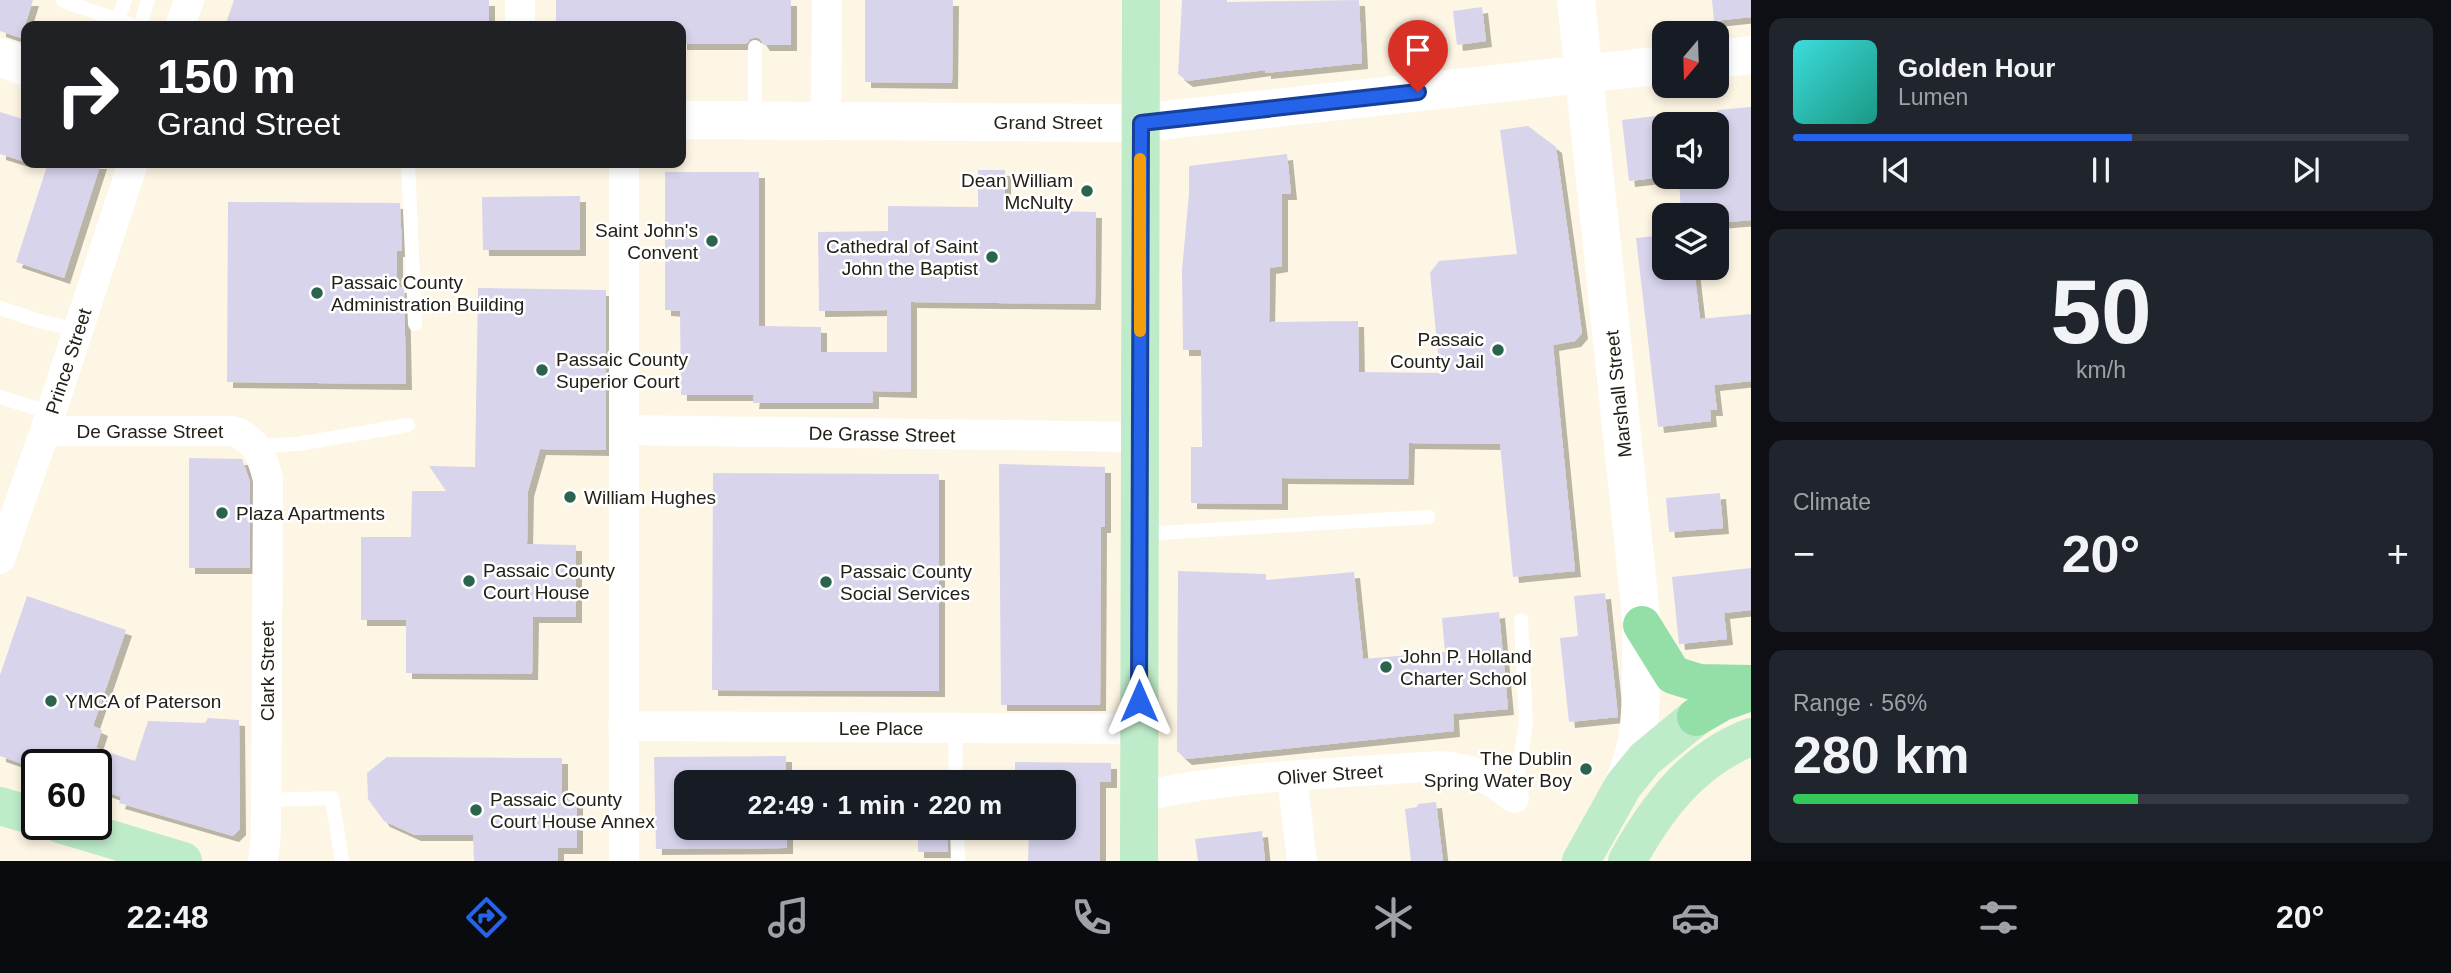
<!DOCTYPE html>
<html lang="en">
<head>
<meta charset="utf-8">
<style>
  :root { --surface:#171b24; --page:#20242c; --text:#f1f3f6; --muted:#9ea1a6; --line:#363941; --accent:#2563eb }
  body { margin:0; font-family:Helvetica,sans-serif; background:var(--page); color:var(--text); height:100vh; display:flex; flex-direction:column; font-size:26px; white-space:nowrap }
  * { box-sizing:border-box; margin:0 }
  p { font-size:23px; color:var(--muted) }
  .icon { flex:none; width:38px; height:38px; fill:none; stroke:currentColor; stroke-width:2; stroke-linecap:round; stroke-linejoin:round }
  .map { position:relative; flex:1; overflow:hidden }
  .panel { display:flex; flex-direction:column; gap:18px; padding:18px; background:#0d0f14; width:700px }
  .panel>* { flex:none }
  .top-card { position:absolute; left:21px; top:21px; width:665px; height:147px; border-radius:14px; box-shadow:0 4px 10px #0003; background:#202124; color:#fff; overflow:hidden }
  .needle { width:46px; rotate:199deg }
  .controls { position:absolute; left:1652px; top:21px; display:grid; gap:14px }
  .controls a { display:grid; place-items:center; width:77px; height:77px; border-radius:14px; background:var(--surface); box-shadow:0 4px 10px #0003; font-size:35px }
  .speed { position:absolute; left:21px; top:749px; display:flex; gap:14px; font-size:35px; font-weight:700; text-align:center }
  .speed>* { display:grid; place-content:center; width:91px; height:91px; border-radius:50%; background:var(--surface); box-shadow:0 4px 10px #0003; line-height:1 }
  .speed .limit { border:4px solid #111; border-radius:10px; background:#fff; color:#111 }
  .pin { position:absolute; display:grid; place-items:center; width:60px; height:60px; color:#fff; margin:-72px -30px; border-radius:50% 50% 50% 0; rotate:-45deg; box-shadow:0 0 7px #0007 }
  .pin .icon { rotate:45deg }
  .me { position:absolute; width:77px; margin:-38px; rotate:0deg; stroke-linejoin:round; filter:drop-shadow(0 0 5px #0008) }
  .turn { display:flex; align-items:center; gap:24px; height:147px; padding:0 21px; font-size:32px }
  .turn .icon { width:91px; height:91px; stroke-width:2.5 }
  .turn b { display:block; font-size:49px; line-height:60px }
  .big { font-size:52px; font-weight:700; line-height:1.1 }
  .panel .card { flex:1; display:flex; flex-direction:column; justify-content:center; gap:10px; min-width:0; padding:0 24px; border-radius:14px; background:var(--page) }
  .panel .dial { align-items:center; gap:0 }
  .dial b { font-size:91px; line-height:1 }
  .song { display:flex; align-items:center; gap:21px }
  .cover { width:84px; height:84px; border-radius:10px; background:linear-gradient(135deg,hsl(180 70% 55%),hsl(170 70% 35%)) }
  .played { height:7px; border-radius:4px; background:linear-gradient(90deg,var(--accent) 55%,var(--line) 55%) }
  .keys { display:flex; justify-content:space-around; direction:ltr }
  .heat { display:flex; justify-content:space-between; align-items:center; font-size:38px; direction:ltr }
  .charge { height:10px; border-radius:5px; background:linear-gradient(90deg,#34c759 56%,var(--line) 0) }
  .trip { position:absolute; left:674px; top:770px; width:402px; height:70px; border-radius:14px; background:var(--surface); box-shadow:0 4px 10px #0003; font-weight:700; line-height:70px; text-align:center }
  .menu { display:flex; height:112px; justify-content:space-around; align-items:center; background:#090b0e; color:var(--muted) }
  .menu .icon { width:49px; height:49px }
  .menu .selected { color:var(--accent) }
  .menu b { font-size:32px; color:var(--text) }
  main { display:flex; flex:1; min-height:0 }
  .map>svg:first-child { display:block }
  .building { fill:#d8d4ec; filter:url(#shadow) }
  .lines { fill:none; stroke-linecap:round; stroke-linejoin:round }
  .lane { stroke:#fff; stroke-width:14 }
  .street { stroke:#fff; stroke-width:30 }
  .secondary { stroke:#fff; stroke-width:38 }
  .primary { stroke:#beecca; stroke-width:38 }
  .highway { stroke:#93dfa7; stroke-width:38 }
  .route-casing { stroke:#184099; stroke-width:18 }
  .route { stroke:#2563eb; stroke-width:12 }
  .slow { stroke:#f59e0b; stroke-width:12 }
  .poi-dot { fill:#2a644d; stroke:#fff; stroke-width:2.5 }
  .labels { text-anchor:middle; stroke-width:5; stroke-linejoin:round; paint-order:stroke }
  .street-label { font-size:19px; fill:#242017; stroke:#fff }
  .poi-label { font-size:19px; fill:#242017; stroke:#fff; text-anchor:start }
</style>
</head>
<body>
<main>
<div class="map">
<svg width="1751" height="861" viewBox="0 0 1751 861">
  <defs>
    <filter id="shadow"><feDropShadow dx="6" dy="6" stdDeviation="0" flood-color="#0004"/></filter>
  </defs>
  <rect width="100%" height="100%" fill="#fef6e4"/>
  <g class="building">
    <path d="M 0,0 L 33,0 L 21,38 L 0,31 Z"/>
    <path d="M 234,0 L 489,0 L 489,26 L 225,26 Z"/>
    <path d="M 556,0 L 791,0 L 791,45 L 764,45 L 760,39 L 756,37 L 750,39 L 746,44 L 681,44 L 681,26 L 556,26 Z"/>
    <path d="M 865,0 L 953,0 L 952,83 L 865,82 Z"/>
    <path d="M 1182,0 L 1227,0 L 1227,2 L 1359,0 L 1362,63 L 1265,73 L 1265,70 L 1187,81 L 1178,74 Z"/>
    <path d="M 1712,0 L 1751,0 L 1751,17 L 1714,21 Z"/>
    <path d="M 1482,7 L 1486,41 L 1457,45 L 1453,11 Z"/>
    <path d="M 1751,107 L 1751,220 L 1717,223 L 1717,215 L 1681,215 L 1679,177 L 1717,177 L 1717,110 Z"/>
    <path d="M 0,112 L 26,120 L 26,162 L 0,154 Z"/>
    <path d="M 1664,115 L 1664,177 L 1629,181 L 1622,120 Z"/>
    <path d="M 1528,126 L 1556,147 L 1582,333 L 1575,341 L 1553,345 L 1575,571 L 1513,577 L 1500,444 L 1409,443 L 1408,479 L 1282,478 L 1282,504 L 1191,503 L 1191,447 L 1202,447 L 1201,350 L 1183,350 L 1182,270 L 1189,194 L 1189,166 L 1287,154 L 1291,194 L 1282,194 L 1282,266 L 1270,268 L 1269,322 L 1358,321 L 1359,372 L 1440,373 L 1430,273 L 1439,261 L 1517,254 L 1500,130 Z"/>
    <path d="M 48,163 L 101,163 L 64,278 L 16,262 Z"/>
    <path d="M 978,170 L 1005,170 L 1005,210 L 1096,212 L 1095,304 L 911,302 L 911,392 L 873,391 L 873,403 L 753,403 L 754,395 L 681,395 L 680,311 L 665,310 L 665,172 L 759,172 L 759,326 L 821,327 L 821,352 L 887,352 L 887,310 L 819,311 L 818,232 L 888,231 L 888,206 L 978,207 Z"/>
    <path d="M 580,196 L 580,250 L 483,250 L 482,197 Z"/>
    <path d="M 228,202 L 400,203 L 402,251 L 397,251 L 397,287 L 404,287 L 406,384 L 227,382 Z"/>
    <path d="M 1664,235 L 1664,268 L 1694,268 L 1700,319 L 1751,314 L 1751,381 L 1714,385 L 1717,410 L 1710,410 L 1711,421 L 1658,427 L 1636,238 Z"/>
    <path d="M 478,288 L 606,290 L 606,450 L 540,449 L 528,491 L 527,544 L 576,545 L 576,617 L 533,617 L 532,674 L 406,673 L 406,620 L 361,620 L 361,537 L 411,537 L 412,491 L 446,491 L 429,466 L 475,467 Z"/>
    <path d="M 189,458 L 242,459 L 250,482 L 250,568 L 189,568 Z"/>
    <path d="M 999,464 L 1105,467 L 1105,527 L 1101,527 L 1100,705 L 1001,705 Z"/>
    <path d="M 713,473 L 939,474 L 939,691 L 712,690 Z"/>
    <path d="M 1720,493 L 1723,528 L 1669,532 L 1666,498 Z"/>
    <path d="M 1751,568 L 1751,610 L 1724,613 L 1727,639 L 1679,644 L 1672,577 Z"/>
    <path d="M 1178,571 L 1266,574 L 1266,580 L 1354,572 L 1363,659 L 1445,652 L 1442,618 L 1499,612 L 1508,709 L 1453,714 L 1454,731 L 1186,759 L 1177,751 Z"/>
    <path d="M 1605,593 L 1618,717 L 1569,722 L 1560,638 L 1578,636 L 1574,596 Z"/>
    <path d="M 27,596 L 126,630 L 93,726 L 102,730 L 96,748 L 135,761 L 148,721 L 205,723 L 208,718 L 239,720 L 240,829 L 233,836 L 119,803 L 121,797 L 96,788 L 96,765 L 26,765 L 0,756 L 0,675 Z"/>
    <path d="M 786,756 L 786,782 L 686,782 L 686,828 L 787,828 L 787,848 L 656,849 L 654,757 Z"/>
    <path d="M 387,757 L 562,758 L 562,800 L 577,800 L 577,848 L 558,848 L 558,861 L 474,861 L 473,835 L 415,835 L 384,821 L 368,799 L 367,773 Z"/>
    <path d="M 1015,762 L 1111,763 L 1111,782 L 1100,782 L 1100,861 L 1028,861 L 1029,828 L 1064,829 L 1064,782 L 1015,782 Z"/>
    <path d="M 1436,802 L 1443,861 L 1411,861 L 1405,809 L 1417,807 L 1418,804 Z"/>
    <path d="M 918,828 L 947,828 L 948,852 L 918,852 Z"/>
    <path d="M 1262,831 L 1265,861 L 1198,861 L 1195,839 Z"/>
  </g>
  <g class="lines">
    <g class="lane">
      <path d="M 63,1 L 135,26"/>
      <path d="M 118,20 L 125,0"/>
      <path d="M 140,26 L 148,0"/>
      <path d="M 755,47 L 755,119"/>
      <path d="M 408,163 L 415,324"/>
      <path d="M 0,308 L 39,321 L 78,330"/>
      <path d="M 0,397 L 51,413"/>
      <path d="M 256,446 L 298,444 L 408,425"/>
      <path d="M 1141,534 L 1428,517"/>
      <path d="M 955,728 L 956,782"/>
      <path d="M 1514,798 L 1526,723 L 1521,620"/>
      <path d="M 266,800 L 332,798 L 342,861"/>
      <path d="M 957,828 L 958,861"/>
    </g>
    <g class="street">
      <path d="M 180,26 L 189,0"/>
      <path d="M 520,26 L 520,0"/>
      <path d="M 826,120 L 827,0"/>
      <path d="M 624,430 L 1140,437"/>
      <path d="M 45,431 L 232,431 C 256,438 263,457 268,480 L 266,833 L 263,861"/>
      <path d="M 0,559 L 45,431 L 133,163"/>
      <path d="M 623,726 L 1139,729"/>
      <path d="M 1292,776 L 1302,861"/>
      <path d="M 1139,797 C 1234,775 1341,773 1439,766 C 1478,769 1484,776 1514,798"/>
      <path d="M 624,861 L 624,163"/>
    </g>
    <g class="secondary">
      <path d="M 1576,0 L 1642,625 C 1640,661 1643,698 1638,734 C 1636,752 1629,769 1623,786"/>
      <path d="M 0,57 L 26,67"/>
      <path d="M 1717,59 L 1751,55"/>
      <path d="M 681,120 L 1141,123 L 1664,65"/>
    </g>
    <g class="primary">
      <path d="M 0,806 L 37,817"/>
      <path d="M 60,824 L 183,861"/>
      <path d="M 1139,861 L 1141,0"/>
      <path d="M 1581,861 L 1623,786 L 1645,759 L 1696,717"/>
      <path d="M 1627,861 C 1657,807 1692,760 1751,737"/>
    </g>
    <g class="highway">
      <path d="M 1642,625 L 1673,675 L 1699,683 L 1751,684"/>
      <path d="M 1696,717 L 1722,702 L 1751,692"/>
    </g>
  </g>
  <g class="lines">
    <g class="route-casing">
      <path id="route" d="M 1139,701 L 1141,123 L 1418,92"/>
    </g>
    <use href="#route" class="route"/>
    <path class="slow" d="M 1140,331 L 1140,159"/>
  </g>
  <g class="poi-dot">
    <circle cx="1087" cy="191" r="7"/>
    <circle cx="712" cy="241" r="7"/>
    <circle cx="992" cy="257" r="7"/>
    <circle cx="317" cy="293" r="7"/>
    <circle cx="1498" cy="350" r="7"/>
    <circle cx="542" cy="370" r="7"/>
    <circle cx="570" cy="497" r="7"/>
    <circle cx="222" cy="513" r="7"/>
    <circle cx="469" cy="581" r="7"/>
    <circle cx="826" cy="582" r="7"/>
    <circle cx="1386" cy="667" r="7"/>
    <circle cx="51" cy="701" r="7"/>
    <circle cx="1586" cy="769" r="7"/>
    <circle cx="476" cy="810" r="7"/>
  </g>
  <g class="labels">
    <g class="street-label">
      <text x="1048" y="129">Grand Street</text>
      <text transform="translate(68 361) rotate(-72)" y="7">Prince Street</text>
      <text transform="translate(1618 394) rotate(-96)" y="7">Marshall Street</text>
      <text x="150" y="438">De Grasse Street</text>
      <text transform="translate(882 434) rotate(1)" y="7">De Grasse Street</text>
      <text transform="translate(267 671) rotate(-90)" y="7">Clark Street</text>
      <text x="881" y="735">Lee Place</text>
      <text transform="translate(1330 774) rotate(-4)" y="7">Oliver Street</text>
    </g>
    <g class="poi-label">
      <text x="1073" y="187" text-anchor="end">Dean William<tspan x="1073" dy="22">McNulty</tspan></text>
      <text x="698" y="237" text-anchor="end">Saint John's<tspan x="698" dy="22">Convent</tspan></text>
      <text x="978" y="253" text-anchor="end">Cathedral of Saint<tspan x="978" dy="22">John the Baptist</tspan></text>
      <text x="331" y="289">Passaic County<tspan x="331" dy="22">Administration Building</tspan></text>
      <text x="1484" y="346" text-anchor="end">Passaic<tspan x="1484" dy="22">County Jail</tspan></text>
      <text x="556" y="366">Passaic County<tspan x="556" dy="22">Superior Court</tspan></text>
      <text x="584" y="504">William Hughes</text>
      <text x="236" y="520">Plaza Apartments</text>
      <text x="483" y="577">Passaic County<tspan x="483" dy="22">Court House</tspan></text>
      <text x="840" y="578">Passaic County<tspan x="840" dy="22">Social Services</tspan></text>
      <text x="1400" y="663">John P. Holland<tspan x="1400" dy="22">Charter School</tspan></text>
      <text x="65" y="708">YMCA of Paterson</text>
      <text x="1572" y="765" text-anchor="end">The Dublin<tspan x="1572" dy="22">Spring Water Boy</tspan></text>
      <text x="490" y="806">Passaic County<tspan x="490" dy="22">Court House Annex</tspan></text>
    </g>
  </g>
</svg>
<div class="controls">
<a><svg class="needle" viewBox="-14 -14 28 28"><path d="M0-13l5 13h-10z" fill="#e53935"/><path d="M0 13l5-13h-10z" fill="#9ea1a6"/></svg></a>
<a><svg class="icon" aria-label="sound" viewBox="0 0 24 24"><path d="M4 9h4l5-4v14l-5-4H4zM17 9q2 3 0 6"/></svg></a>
<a><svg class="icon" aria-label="layers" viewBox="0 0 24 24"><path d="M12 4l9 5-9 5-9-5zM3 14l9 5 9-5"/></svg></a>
</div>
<div class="speed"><div class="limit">60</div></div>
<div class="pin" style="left:1418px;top:92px;background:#d93025"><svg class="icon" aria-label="arrive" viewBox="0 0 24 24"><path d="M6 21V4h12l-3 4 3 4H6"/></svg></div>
<svg class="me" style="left:1139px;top:701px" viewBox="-20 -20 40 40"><path d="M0-17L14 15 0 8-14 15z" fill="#2563eb" stroke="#fff" stroke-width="4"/></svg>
<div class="trip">22:49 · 1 min · 220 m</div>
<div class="top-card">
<div class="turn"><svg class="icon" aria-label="right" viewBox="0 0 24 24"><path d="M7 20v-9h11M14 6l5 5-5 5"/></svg><div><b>150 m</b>Grand Street</div></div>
</div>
</div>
<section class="panel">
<div class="card">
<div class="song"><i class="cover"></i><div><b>Golden Hour</b><p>Lumen</p></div></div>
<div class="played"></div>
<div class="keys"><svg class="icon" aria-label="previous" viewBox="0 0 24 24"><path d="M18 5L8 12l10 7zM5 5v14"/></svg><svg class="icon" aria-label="pause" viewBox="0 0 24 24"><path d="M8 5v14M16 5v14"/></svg><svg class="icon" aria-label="next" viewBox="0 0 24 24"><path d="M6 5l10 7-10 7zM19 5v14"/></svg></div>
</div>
<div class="card dial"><b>50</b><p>km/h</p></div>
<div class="card"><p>Climate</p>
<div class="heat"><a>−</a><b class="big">20°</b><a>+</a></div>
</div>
<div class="card"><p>Range · 56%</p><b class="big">280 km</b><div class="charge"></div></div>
</section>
</main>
<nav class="menu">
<b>22:48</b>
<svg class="icon selected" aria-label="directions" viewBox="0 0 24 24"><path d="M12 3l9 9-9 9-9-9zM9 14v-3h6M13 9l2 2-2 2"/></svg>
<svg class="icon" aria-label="music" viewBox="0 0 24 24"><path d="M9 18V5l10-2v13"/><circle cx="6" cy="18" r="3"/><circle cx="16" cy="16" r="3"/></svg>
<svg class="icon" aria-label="phone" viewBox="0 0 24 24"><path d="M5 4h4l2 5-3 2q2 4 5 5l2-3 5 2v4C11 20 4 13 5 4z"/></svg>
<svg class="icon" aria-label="climate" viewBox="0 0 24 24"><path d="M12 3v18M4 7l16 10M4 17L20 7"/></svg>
<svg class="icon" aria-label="car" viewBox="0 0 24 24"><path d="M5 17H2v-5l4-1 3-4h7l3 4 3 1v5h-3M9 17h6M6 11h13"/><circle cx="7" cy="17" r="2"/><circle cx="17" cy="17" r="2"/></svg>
<svg class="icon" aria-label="filters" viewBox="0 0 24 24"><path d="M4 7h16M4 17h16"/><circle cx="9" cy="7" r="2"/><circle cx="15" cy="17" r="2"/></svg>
<b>20°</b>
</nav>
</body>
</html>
